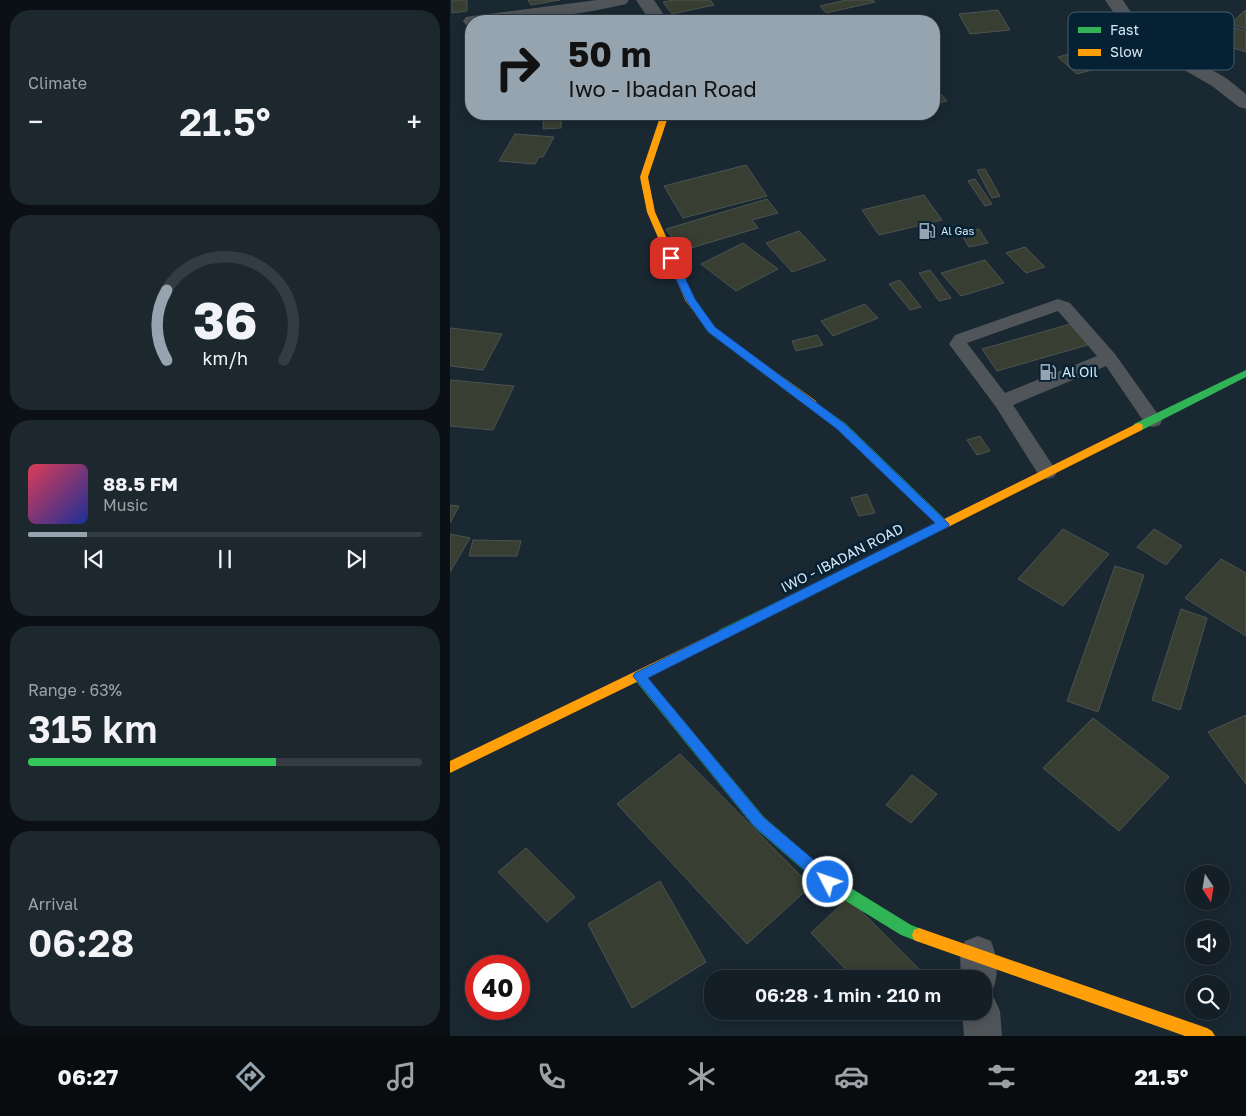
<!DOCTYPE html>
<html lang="en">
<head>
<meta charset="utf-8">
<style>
  :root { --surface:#141e26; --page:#1d272e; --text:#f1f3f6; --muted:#9da2a7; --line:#333c43; --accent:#95a4af }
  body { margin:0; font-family:"Golos Text",sans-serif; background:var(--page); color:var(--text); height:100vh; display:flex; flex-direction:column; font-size:19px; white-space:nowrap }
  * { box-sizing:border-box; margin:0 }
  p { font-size:16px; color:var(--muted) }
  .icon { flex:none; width:28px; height:28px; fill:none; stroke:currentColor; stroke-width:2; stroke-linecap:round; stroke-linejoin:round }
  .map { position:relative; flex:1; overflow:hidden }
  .side { display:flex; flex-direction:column; gap:10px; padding:10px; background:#0b1015; width:450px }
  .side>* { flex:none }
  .guide { position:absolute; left:15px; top:15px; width:475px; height:105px; border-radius:20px; box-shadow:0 2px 12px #0003,0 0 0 1px var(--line); background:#95a4af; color:#111; overflow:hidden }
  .needle { width:32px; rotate:168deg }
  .controls { position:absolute; left:735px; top:865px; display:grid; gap:10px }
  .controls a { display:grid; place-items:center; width:45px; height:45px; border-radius:50%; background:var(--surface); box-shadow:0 2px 12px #0003,0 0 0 1px var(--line); font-size:25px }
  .speed { position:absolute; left:15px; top:955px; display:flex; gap:10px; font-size:25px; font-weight:700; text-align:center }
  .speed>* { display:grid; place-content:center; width:65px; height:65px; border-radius:50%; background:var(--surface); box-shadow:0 2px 12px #0003,0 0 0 1px var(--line); line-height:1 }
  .speed .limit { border:8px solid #d22; background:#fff; color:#111 }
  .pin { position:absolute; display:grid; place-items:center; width:42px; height:42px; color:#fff; margin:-21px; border-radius:10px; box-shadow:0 2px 8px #0006 }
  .me { position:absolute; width:55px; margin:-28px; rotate:311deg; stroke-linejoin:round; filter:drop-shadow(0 0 4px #0008) }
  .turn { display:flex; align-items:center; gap:18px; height:105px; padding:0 20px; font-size:22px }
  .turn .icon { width:65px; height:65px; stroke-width:2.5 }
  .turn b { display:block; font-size:35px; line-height:42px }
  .big { font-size:38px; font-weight:600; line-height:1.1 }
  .side .tile { flex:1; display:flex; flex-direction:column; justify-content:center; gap:8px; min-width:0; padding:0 18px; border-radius:20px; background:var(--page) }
  .side .dial { align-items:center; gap:0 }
  .dial svg { height:130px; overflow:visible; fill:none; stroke:var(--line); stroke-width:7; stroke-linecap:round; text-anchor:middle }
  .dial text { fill:var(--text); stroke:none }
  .song { display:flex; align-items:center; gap:15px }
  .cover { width:60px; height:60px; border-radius:8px; background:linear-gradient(135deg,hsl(350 70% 55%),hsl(230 70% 35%)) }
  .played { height:5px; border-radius:2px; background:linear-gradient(90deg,var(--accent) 15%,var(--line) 15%) }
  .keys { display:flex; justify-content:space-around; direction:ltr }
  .heat { display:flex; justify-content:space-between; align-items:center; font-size:28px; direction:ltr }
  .charge { height:8px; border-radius:4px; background:linear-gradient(90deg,#34c759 63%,var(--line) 0) }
  .trip { position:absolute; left:254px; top:970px; width:288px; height:50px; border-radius:20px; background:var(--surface); box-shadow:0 2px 12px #0003,0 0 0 1px var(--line); font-weight:600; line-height:50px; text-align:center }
  .menu { display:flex; height:80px; justify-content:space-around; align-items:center; background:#080c0f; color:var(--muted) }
  .menu .icon { width:35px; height:35px }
  .menu .selected { color:var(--accent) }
  .menu b { font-size:22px; color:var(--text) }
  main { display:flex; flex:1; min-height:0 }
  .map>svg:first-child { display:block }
  .building { fill:#393e33; stroke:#4c5352 }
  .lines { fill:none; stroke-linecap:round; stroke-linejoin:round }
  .lane { fill:#50555a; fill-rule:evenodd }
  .street { fill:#50555a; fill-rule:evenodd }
  .fast { fill:#30b455; fill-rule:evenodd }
  .slow { fill:#ff9f0a; fill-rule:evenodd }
  .route { fill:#1a73e8; stroke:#114b97 }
  .labels { text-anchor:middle; stroke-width:5; stroke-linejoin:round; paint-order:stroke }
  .far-poi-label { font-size:11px; fill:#d7e7f3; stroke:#052133; text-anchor:start }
  .poi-label { font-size:14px; fill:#d7e7f3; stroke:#052133; text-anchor:start }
  .street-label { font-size:14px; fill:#d7e7f3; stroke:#052133 }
  .key { fill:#052133; stroke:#445c6d; stroke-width:1 }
  .key-label { font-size:14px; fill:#d7e7f3 }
</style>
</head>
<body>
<main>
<section class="side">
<div class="tile"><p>Climate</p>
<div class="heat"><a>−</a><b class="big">21.5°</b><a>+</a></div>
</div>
<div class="tile dial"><svg viewBox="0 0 100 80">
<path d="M14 69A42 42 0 1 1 86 69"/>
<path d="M14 69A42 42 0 0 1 14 26" stroke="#95a4af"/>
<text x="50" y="56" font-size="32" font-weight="700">36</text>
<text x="50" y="72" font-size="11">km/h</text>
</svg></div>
<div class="tile">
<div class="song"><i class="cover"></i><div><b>88.5 FM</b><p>Music</p></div></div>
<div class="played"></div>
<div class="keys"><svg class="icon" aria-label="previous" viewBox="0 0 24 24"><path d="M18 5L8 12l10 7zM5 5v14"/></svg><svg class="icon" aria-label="pause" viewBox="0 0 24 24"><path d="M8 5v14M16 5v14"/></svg><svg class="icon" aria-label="next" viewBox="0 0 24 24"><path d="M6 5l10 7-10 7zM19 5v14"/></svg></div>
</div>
<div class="tile"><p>Range · 63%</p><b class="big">315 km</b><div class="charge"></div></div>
<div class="tile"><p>Arrival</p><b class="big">06:28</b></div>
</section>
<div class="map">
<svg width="796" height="1036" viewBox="0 0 796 1036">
  <rect width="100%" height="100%" fill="#1a2832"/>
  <g class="building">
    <path d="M 2,0 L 17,0 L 17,11 L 2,13 Z"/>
    <path d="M 78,0 L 110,0 L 81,5 Z"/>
    <path d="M 224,0 L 260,0 L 264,5 L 222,14 L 213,2 Z"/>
    <path d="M 396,0 L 423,0 L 425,2 L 376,13 L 370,6 Z"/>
    <path d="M 548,10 L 560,30 L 520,34 L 509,14 Z"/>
    <path d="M 794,11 L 796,11 L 796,29 L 781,24 Z"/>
    <path d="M 753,18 L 796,31 L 796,52 L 736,33 Z"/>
    <path d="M 651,46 L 671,62 L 627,74 L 608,57 Z"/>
    <path d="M 484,86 L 497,101 L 484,104 Z"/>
    <path d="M 94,114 L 111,114 L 111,128 L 93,129 Z"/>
    <path d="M 65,134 L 104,137 L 93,157 L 89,157 L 85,164 L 49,161 Z"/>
    <path d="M 296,165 L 317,196 L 233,218 L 214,186 Z"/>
    <path d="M 535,169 L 550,196 L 542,198 L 527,170 Z"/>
    <path d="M 525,179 L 542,204 L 535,206 L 518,181 Z"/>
    <path d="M 474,195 L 492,220 L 429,235 L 412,210 Z"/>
    <path d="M 317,199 L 328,213 L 302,220 L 308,228 L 231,251 L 216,229 Z"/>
    <path d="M 529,229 L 538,243 L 519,247 L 510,232 Z"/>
    <path d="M 349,231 L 376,260 L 342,272 L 316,243 Z"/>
    <path d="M 293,243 L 328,269 L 286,291 L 251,264 Z"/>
    <path d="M 575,247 L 595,267 L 576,273 L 556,253 Z"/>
    <path d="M 535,260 L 554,283 L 511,296 L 491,273 Z"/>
    <path d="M 480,270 L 501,298 L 489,301 L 469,273 Z"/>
    <path d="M 450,280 L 471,307 L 460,310 L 439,284 Z"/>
    <path d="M 415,304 L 428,318 L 383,336 L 371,321 Z"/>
    <path d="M 624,323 L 641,344 L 547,371 L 532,349 Z"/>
    <path d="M 0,328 L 52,334 L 33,370 L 0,366 Z"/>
    <path d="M 367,335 L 373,345 L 346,351 L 342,341 Z"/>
    <path d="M 0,380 L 64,386 L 43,430 L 0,426 Z"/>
    <path d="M 530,436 L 540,451 L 527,455 L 517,440 Z"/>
    <path d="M 417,494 L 425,513 L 409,516 L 401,498 Z"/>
    <path d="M 0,505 L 9,506 L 0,523 Z"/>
    <path d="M 613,529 L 659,554 L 613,606 L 568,579 Z"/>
    <path d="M 704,529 L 732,546 L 716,565 L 687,547 Z"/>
    <path d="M 0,534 L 20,538 L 0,572 Z"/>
    <path d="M 23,540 L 71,541 L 67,556 L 19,556 Z"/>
    <path d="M 771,559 L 796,573 L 796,636 L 735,598 Z"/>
    <path d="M 665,566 L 694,575 L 648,712 L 617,701 Z"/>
    <path d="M 731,609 L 757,618 L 730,710 L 702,700 Z"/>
    <path d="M 796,715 L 796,784 L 758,732 Z"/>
    <path d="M 643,718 L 719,777 L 669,831 L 593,768 Z"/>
    <path d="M 230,754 L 361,886 L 297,944 L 167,804 Z"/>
    <path d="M 462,775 L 487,794 L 461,823 L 436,805 Z"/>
    <path d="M 76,848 L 125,897 L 97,922 L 48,872 Z"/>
    <path d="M 210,881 L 256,962 L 182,1008 L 138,924 Z"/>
    <path d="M 398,898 L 469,969 L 460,979 L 405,979 L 361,933 Z"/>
  </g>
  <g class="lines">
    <path class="lane" d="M 608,299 L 620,303 L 665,354 L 712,420 L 710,425 L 703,427 L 696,425 L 656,366 L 563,405 L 607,472 L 604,477 L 597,479 L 590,477 L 546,407 L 499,344 L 505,335 ZM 608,311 L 647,356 L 555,393 L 517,343 Z"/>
    <g class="street">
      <path d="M 147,0 L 179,0 L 176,4 C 125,16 74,21 21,21 L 21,26 L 16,25 L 13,21 L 16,17 L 22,16 Z"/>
      <path d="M 186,0 L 204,0 L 218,21 L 200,21 Z"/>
      <path d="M 655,0 L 673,0 L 680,11 L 714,47 L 736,55 L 776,78 L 796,94 L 796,109 L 789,107 L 762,86 L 722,63 L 700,55 L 668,19 Z"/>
      <path d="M 528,936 L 541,941 C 548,959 549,975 542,992 L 536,994 L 544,998 L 550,1011 L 552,1036 L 514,1036 L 512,1011 L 532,1011 L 532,979 L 511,979 L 510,954 L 515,941 Z"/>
    </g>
    <g class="fast">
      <path d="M 796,370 L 796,377 L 692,430 L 684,430 L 683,427 L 684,424 Z"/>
      <path d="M 362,400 L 395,423 L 500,524 L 498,527 L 491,528 L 490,531 L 277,638 L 273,639 L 269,638 L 267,634 L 269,630 L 487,524 L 387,429 L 358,407 L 357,404 L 358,401 Z"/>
      <path d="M 189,671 L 193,672 L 314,817 L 383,877 L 461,925 L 474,930 L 476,935 L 474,940 L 469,942 L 451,935 L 373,887 L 304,827 L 185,680 L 183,676 L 185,672 Z"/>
    </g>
    <g class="slow">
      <path d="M 211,114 L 219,114 L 198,177 L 205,212 L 244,299 L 265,328 L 366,401 L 367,404 L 366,407 L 358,407 L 259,332 L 235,300 L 197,212 L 190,177 Z"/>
      <path d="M 688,423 L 692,424 L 693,427 L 692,430 L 490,531 L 482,531 L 480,528 L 482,525 Z"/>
      <path d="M 273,629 L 277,630 L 279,634 L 277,638 L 0,773 L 0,761 Z"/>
      <path d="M 469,928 L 757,1028 L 762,1031 L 765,1036 L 735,1036 L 469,942 L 464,940 L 462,935 L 464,930 Z"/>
    </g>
  </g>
  <path class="route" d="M 217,255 L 224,255 L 245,299 L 265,327 L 395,424 L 499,524 L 498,527 L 198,678 L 313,817 L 384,877 L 386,882 L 384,886 L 378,889 L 373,886 L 304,826 L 183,676 L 185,673 L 485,523 L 387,429 L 258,332 L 236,300 L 216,258 Z"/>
  <defs>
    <g id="fuel-bare" transform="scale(1.35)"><path d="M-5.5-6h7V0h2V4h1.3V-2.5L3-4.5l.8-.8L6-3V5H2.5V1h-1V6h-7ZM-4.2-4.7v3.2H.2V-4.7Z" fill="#95a4af" stroke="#052133" stroke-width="2.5" paint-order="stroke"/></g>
  </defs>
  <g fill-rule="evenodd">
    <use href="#fuel-bare" x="477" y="231"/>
    <use href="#fuel-bare" x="598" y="372"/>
  </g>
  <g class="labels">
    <g class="far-poi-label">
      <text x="491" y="235">Al Gas</text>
    </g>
    <g class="poi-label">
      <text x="612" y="377">Al Oil</text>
    </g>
    <g class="street-label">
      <text transform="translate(392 558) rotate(-27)" y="5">IWO - IBADAN ROAD</text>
    </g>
  </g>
  <rect x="618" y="12" width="166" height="58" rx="8" class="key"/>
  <rect x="628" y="27" width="23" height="6" fill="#30b455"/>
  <rect x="628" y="49" width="23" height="7" fill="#ff9f0a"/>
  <g class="key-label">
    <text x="660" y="35">Fast</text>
    <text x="660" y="57">Slow</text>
  </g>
</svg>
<div class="controls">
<a><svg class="needle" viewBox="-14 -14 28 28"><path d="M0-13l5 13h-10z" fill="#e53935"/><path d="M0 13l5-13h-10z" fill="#9da2a7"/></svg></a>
<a><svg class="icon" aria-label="sound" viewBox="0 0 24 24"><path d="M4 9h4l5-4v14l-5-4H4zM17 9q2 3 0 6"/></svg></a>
<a><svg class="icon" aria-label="search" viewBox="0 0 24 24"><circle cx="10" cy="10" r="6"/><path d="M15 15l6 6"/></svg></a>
</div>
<div class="speed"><div class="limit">40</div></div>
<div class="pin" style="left:221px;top:258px;background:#d93025"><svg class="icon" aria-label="arrive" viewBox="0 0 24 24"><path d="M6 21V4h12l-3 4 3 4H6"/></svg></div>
<svg class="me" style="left:378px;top:882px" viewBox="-20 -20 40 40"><circle r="17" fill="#1a73e8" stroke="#fff" stroke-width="3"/><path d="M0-11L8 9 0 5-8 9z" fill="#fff"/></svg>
<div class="trip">06:28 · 1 min · 210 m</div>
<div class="guide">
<div class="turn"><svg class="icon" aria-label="right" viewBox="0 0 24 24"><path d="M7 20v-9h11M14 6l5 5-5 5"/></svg><div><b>50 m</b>Iwo - Ibadan Road</div></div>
</div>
</div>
</main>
<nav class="menu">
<b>06:27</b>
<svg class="icon selected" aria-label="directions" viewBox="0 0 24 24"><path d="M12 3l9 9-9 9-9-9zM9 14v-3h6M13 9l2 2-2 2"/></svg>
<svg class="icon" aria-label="music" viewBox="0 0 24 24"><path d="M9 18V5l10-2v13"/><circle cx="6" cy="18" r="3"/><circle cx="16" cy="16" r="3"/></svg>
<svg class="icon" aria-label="phone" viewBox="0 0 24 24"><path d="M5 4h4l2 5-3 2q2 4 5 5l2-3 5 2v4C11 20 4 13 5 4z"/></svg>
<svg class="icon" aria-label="climate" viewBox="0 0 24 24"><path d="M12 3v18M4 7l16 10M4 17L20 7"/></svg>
<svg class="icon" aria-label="car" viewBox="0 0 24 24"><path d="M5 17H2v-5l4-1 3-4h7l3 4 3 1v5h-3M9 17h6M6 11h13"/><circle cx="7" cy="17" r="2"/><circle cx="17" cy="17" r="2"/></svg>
<svg class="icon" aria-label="filters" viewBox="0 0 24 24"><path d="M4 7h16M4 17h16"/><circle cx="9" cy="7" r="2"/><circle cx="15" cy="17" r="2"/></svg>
<b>21.5°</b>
</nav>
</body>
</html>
